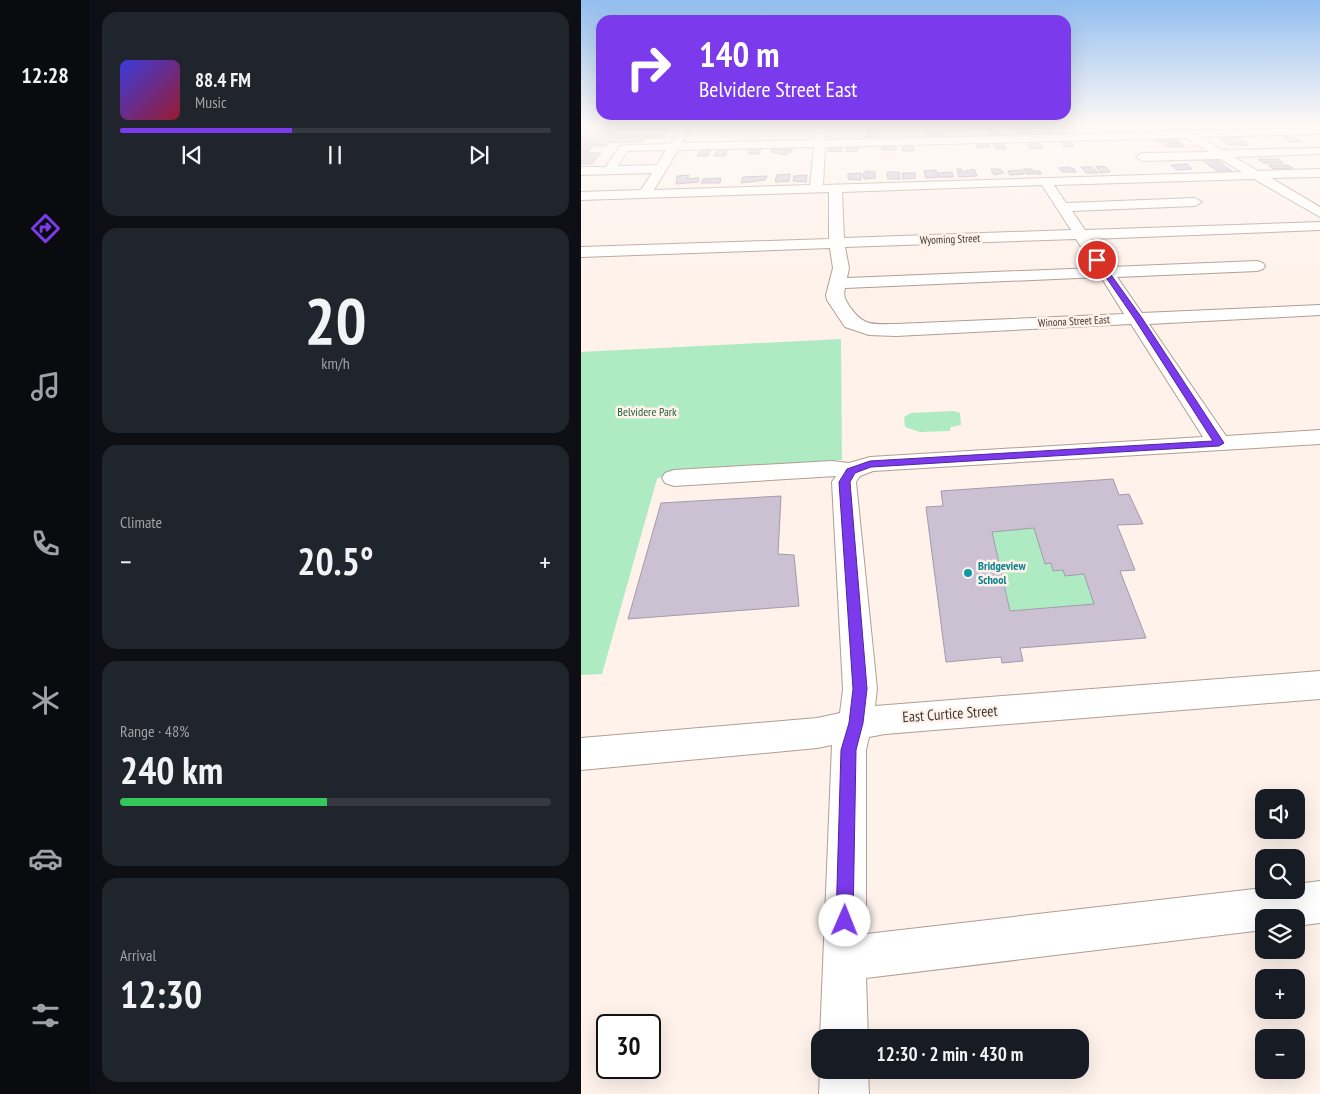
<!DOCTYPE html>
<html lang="en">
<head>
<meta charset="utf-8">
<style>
  :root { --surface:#171b24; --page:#20242c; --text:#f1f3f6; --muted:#9ea1a6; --line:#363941; --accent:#7c3aed }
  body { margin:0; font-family:"PT Sans Narrow",sans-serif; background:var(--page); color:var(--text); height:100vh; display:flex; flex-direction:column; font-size:19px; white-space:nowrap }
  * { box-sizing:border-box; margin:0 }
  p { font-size:16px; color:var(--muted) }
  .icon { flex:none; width:28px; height:28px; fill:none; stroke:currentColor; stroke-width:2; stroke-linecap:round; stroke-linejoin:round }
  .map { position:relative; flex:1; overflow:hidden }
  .sheet { display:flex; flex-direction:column; gap:12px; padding:12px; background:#0d0f14; width:491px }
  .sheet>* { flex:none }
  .guide { position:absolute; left:15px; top:15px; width:475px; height:105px; border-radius:15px; box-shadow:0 5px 20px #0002; background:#7c3aed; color:#fff; overflow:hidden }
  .controls { position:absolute; left:674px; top:789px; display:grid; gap:10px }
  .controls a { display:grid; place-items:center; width:50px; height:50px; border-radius:10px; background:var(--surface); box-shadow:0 5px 20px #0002; font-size:25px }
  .speed { position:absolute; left:15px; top:1014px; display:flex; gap:10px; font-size:25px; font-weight:700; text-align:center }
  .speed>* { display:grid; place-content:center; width:65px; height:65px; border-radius:50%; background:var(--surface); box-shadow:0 5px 20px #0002; line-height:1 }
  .speed .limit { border:2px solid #111; border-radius:8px; background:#fff; color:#111 }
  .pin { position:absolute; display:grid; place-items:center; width:42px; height:42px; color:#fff; margin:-21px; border:2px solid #fff; border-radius:50%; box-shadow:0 1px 5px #0007 }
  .me { position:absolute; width:55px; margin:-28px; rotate:1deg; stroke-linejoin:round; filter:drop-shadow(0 0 4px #0008) }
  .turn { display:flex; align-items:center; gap:18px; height:105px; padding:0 20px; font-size:22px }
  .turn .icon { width:65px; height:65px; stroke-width:2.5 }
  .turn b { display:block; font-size:35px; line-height:42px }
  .big { font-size:38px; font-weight:700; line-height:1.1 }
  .sheet .widget { flex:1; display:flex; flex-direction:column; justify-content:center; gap:8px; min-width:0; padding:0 18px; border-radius:15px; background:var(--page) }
  .sheet .dial { align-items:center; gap:0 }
  .dial b { font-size:65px; line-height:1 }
  .song { display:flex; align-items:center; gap:15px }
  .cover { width:60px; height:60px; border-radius:8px; background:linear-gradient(135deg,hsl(240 70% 55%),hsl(350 70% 35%)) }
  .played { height:5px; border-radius:2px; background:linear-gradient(90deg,var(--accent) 40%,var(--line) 40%) }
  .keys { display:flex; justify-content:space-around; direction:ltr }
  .heat { display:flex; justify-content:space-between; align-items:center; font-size:28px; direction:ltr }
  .charge { height:8px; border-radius:4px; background:linear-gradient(90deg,#34c759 48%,var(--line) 0) }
  .trip { position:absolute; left:230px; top:1029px; width:278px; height:50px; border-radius:15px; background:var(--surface); box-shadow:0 5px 20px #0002; font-weight:700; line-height:50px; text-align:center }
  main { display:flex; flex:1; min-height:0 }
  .dock { display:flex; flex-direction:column; width:90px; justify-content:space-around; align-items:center; background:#090b0e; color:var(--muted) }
  .dock .icon { width:35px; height:35px }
  .dock .current { color:var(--accent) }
  .dock b { font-size:22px; color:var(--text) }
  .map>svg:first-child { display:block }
  .green { fill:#aeebc3 }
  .building { fill:#cbc1d3; stroke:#a39aab; fill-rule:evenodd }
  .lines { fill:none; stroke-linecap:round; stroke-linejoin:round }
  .minor-casing { stroke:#b09e93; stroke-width:2 }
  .minor { fill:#fff; fill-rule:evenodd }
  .route { fill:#7c3aed; stroke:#51269a }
  .culture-dot { fill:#0f9aa8; stroke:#fef2eb; stroke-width:2 }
  .labels { text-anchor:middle; stroke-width:5; stroke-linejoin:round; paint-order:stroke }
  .far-street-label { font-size:11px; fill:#403834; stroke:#fef2eb }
  .park-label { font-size:12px; fill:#23623e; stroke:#fef2eb }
  .culture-label { font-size:12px; font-weight:bold; fill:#0d838f; stroke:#fef2eb; text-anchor:start }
  .near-street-label { font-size:15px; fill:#403834; stroke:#fef2eb }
</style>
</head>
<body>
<main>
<nav class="dock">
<b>12:28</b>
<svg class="icon current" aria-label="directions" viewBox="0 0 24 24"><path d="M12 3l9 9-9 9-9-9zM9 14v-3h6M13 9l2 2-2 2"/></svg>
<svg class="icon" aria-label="music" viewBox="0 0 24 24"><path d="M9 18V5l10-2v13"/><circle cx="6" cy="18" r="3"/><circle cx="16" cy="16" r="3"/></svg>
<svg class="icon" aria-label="phone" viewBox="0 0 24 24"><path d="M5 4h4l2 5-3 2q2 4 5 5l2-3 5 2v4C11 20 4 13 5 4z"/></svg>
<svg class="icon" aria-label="climate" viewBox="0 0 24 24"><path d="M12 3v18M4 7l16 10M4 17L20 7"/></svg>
<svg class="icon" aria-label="car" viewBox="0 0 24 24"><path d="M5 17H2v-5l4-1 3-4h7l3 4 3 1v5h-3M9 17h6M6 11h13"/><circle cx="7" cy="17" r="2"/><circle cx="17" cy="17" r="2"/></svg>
<svg class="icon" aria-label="filters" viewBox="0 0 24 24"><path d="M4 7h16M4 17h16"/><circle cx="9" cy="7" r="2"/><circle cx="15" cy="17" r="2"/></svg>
</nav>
<section class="sheet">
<div class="widget">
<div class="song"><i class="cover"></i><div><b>88.4 FM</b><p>Music</p></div></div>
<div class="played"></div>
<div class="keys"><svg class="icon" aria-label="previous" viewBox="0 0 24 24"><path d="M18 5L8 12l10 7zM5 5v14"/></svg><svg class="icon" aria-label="pause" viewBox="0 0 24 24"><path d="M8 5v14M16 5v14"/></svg><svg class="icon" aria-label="next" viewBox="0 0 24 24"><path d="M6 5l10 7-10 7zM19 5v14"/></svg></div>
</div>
<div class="widget dial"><b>20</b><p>km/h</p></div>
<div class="widget"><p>Climate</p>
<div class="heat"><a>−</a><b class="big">20.5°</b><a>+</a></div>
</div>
<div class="widget"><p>Range · 48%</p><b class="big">240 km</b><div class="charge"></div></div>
<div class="widget"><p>Arrival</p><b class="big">12:30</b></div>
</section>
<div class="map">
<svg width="739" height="1094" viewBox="0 0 739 1094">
  <rect width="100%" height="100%" fill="#fef2eb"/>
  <g class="green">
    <path d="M 260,339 L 261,460 L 90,471 L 76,479 L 21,674 L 0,675 L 0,352 Z"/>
    <path d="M 373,411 L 379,413 L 380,425 L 370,427 L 369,431 L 339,432 L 324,427 L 323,417 L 330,413 Z"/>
    <path d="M 453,528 L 464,563 L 470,563 L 472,571 L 482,570 L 484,576 L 503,574 L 513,604 L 429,611 L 411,532 Z"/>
  </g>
  <g class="building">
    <path d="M 4,124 L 32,124 L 27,129 L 87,128 L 80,138 L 63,138 L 60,142 L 27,143 L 25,146 L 13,146 L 7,152 L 0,152 L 0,128 Z"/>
    <path d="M 614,124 L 627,124 L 633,128 L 620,128 Z"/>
    <path d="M 481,126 L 492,126 L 496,131 L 485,130 Z"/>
    <path d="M 415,128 L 417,134 L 407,134 L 404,129 Z"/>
    <path d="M 436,128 L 447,128 L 449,133 L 440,134 L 434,130 Z"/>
    <path d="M 285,130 L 293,130 L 296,132 L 296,136 L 285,137 Z"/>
    <path d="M 359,131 L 361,135 L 346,135 L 348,132 Z"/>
    <path d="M 657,137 L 667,145 L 649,145 L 636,138 Z"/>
    <path d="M 702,137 L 713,137 L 721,142 L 710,142 Z"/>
    <path d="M 596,139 L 599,142 L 578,142 L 576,140 Z"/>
    <path d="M 448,141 L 458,141 L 462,148 L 449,149 L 447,144 L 450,144 Z"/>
    <path d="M 479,141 L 489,141 L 493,146 L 484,147 Z"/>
    <path d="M 395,143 L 407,143 L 409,147 L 397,148 Z"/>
    <path d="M 412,143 L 422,143 L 425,149 L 415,149 Z"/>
    <path d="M 601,143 L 604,146 L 601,146 L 602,147 L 586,147 L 583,144 Z"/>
    <path d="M 321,145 L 332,145 L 333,151 L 322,151 Z"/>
    <path d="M 304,146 L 315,146 L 315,150 L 301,150 L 300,147 Z"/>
    <path d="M 257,147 L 261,148 L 261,152 L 247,151 L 249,148 Z"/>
    <path d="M 265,147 L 278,147 L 277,151 L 265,152 Z"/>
    <path d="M 169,149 L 180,149 L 178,154 L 167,154 Z"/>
    <path d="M 211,149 L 211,152 L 206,152 L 205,155 L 190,152 L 190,150 Z"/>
    <path d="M 120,150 L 129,150 L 127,156 L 116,156 Z"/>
    <path d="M 137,150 L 146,150 L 144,156 L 133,156 Z"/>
    <path d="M 0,153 L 20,153 L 11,164 L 0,164 Z"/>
    <path d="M 617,157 L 632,157 L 651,171 L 636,171 Z"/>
    <path d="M 677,159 L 697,159 L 702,163 L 682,163 Z"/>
    <path d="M 606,164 L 611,169 L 596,170 L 590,165 Z"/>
    <path d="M 687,165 L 707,165 L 712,168 L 692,169 Z"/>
    <path d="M 515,166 L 525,167 L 529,172 L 519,173 Z"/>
    <path d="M 487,167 L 493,169 L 495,172 L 481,172 L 478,168 Z"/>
    <path d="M 500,167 L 511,167 L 517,173 L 505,173 Z"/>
    <path d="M 376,169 L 380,169 L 381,172 L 393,169 L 396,176 L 378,177 Z"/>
    <path d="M 410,169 L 419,169 L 423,173 L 413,175 Z"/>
    <path d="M 442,169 L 451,169 L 452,171 L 459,171 L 460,174 L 445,174 Z"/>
    <path d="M 355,170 L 358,177 L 345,178 L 343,171 Z"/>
    <path d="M 440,170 L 443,174 L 429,175 L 427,171 Z"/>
    <path d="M 285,171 L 294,172 L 294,178 L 283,179 L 282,174 Z"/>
    <path d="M 306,172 L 318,172 L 319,179 L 307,179 Z"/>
    <path d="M 371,172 L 372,177 L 358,177 L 357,173 Z"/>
    <path d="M 280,173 L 280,180 L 267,179 L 267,174 Z"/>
    <path d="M 321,173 L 334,173 L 334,178 L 322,179 Z"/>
    <path d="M 209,174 L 208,181 L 194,182 L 196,175 Z"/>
    <path d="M 108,175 L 106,179 L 118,178 L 117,182 L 95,184 L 96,176 Z"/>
    <path d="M 226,175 L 225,182 L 212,181 L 213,176 Z"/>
    <path d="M 186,176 L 184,180 L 160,183 L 162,177 Z"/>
    <path d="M 140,178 L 139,183 L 120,183 L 122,179 Z"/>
    <path d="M 532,479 L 538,495 L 548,494 L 562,524 L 536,525 L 554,570 L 539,571 L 565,638 L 439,648 L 442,661 L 421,663 L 420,657 L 365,662 L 345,507 L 362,506 L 360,491 ZM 453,528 L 464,564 L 470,563 L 472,571 L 482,570 L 484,576 L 503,574 L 513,604 L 429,611 L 411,532 Z"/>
    <path d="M 200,496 L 197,554 L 213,555 L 218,606 L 47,619 L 80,503 Z"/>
  </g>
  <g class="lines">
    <g class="minor-casing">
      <g id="minor">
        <path d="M 102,124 L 112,124 L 101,143 L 233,140 L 235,124 L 245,124 L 244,140 L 739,128 L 739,134 L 619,137 L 642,150 L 739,148 L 739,154 L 653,157 L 677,171 L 739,169 L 739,177 L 690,178 L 739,207 L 739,217 L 673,179 L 473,185 L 485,203 L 614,198 L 621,202 L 614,206 L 491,211 L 504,230 L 739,222 L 739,230 L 510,239 L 529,267 L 676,261 L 682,263 L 684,266 L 682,269 L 676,271 L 536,277 L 561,313 L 739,305 L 739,315 L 568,324 L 645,436 L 739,430 L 739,444 L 292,471 L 279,476 L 275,482 L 296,689 L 294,706 L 739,671 L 739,699 L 304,734 L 288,737 L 285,750 L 285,934 L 682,888 L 682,890 L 715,890 L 715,884 L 739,881 L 739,923 L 715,926 L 715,918 L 682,918 L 682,930 L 285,978 L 287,1038 L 239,1038 L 251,745 L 236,748 L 0,770 L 0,738 L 236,718 L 259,713 L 262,689 L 251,482 L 255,476 L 93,486 L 84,483 L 81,478 L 84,473 L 93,470 L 251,461 L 268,463 L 289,457 L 622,437 L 550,324 L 315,336 L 288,335 L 264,327 L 246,300 L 245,295 L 252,268 L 249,248 L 0,257 L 0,247 L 248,239 L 248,192 L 0,200 L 0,192 L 60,190 L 71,173 L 0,175 L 0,167 L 25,167 L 38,147 L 46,145 L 89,144 ZM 604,138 L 628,152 L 561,153 L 555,157 L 561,161 L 639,159 L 661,172 L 242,185 L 244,147 ZM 233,147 L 229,185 L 73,190 L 97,150 ZM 85,150 L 76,165 L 37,166 L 46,151 ZM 461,185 L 490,230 L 263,238 L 261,192 ZM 495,239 L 514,268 L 266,278 L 268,268 L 264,247 ZM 520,277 L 543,314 L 315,324 C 292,324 283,327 269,307 C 264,300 262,296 264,288 Z"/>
        <path d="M 239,1070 L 287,1070 L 288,1094 L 238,1094 Z"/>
      </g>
    </g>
    <use href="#minor" class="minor"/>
  </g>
  <linearGradient id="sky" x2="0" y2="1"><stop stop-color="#92beef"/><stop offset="0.45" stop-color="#fff9f6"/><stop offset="1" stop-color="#fff9f6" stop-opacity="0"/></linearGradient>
  <rect width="739" height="277" fill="url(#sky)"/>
  <path class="route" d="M 514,258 L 518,258 L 561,318 L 643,443 L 638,446 L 290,467 L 274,473 L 269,482 L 286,689 L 282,723 L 275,750 L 272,921 L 270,927 L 264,930 L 257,927 L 255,921 L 260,750 L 268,723 L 272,689 L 258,482 L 266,469 L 289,461 L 632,441 L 553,318 L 513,260 Z"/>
  <circle class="culture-dot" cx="387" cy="573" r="5"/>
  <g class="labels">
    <g class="far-street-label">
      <text transform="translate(369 239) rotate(-2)" y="4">Wyoming Street</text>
      <text transform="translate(493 321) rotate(-3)" y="4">Winona Street East</text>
    </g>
    <g class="park-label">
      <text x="66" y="416">Belvidere Park</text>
    </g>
    <g class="culture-label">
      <text x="397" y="570">Bridgeview<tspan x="397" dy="14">School</tspan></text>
    </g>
    <g class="near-street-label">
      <text transform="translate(369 714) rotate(-4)" y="5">East Curtice Street</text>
    </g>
  </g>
</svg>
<div class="controls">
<a><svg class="icon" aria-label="sound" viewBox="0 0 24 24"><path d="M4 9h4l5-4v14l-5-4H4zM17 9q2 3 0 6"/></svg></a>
<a><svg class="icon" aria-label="search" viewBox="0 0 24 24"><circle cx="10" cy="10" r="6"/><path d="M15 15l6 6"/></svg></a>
<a><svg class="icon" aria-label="layers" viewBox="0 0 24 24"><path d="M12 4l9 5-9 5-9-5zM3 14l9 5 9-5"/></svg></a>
<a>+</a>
<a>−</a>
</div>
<div class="speed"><div class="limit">30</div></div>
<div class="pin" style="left:516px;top:260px;background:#d93025"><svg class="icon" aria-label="arrive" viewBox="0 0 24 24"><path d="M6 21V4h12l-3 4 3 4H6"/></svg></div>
<svg class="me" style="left:264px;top:921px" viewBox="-20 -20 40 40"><circle r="19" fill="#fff"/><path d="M0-13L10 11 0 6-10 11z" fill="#7c3aed"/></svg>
<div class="trip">12:30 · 2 min · 430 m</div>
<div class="guide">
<div class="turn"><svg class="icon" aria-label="right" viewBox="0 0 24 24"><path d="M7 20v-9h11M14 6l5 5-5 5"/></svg><div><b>140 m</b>Belvidere Street East</div></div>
</div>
</div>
</main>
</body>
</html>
